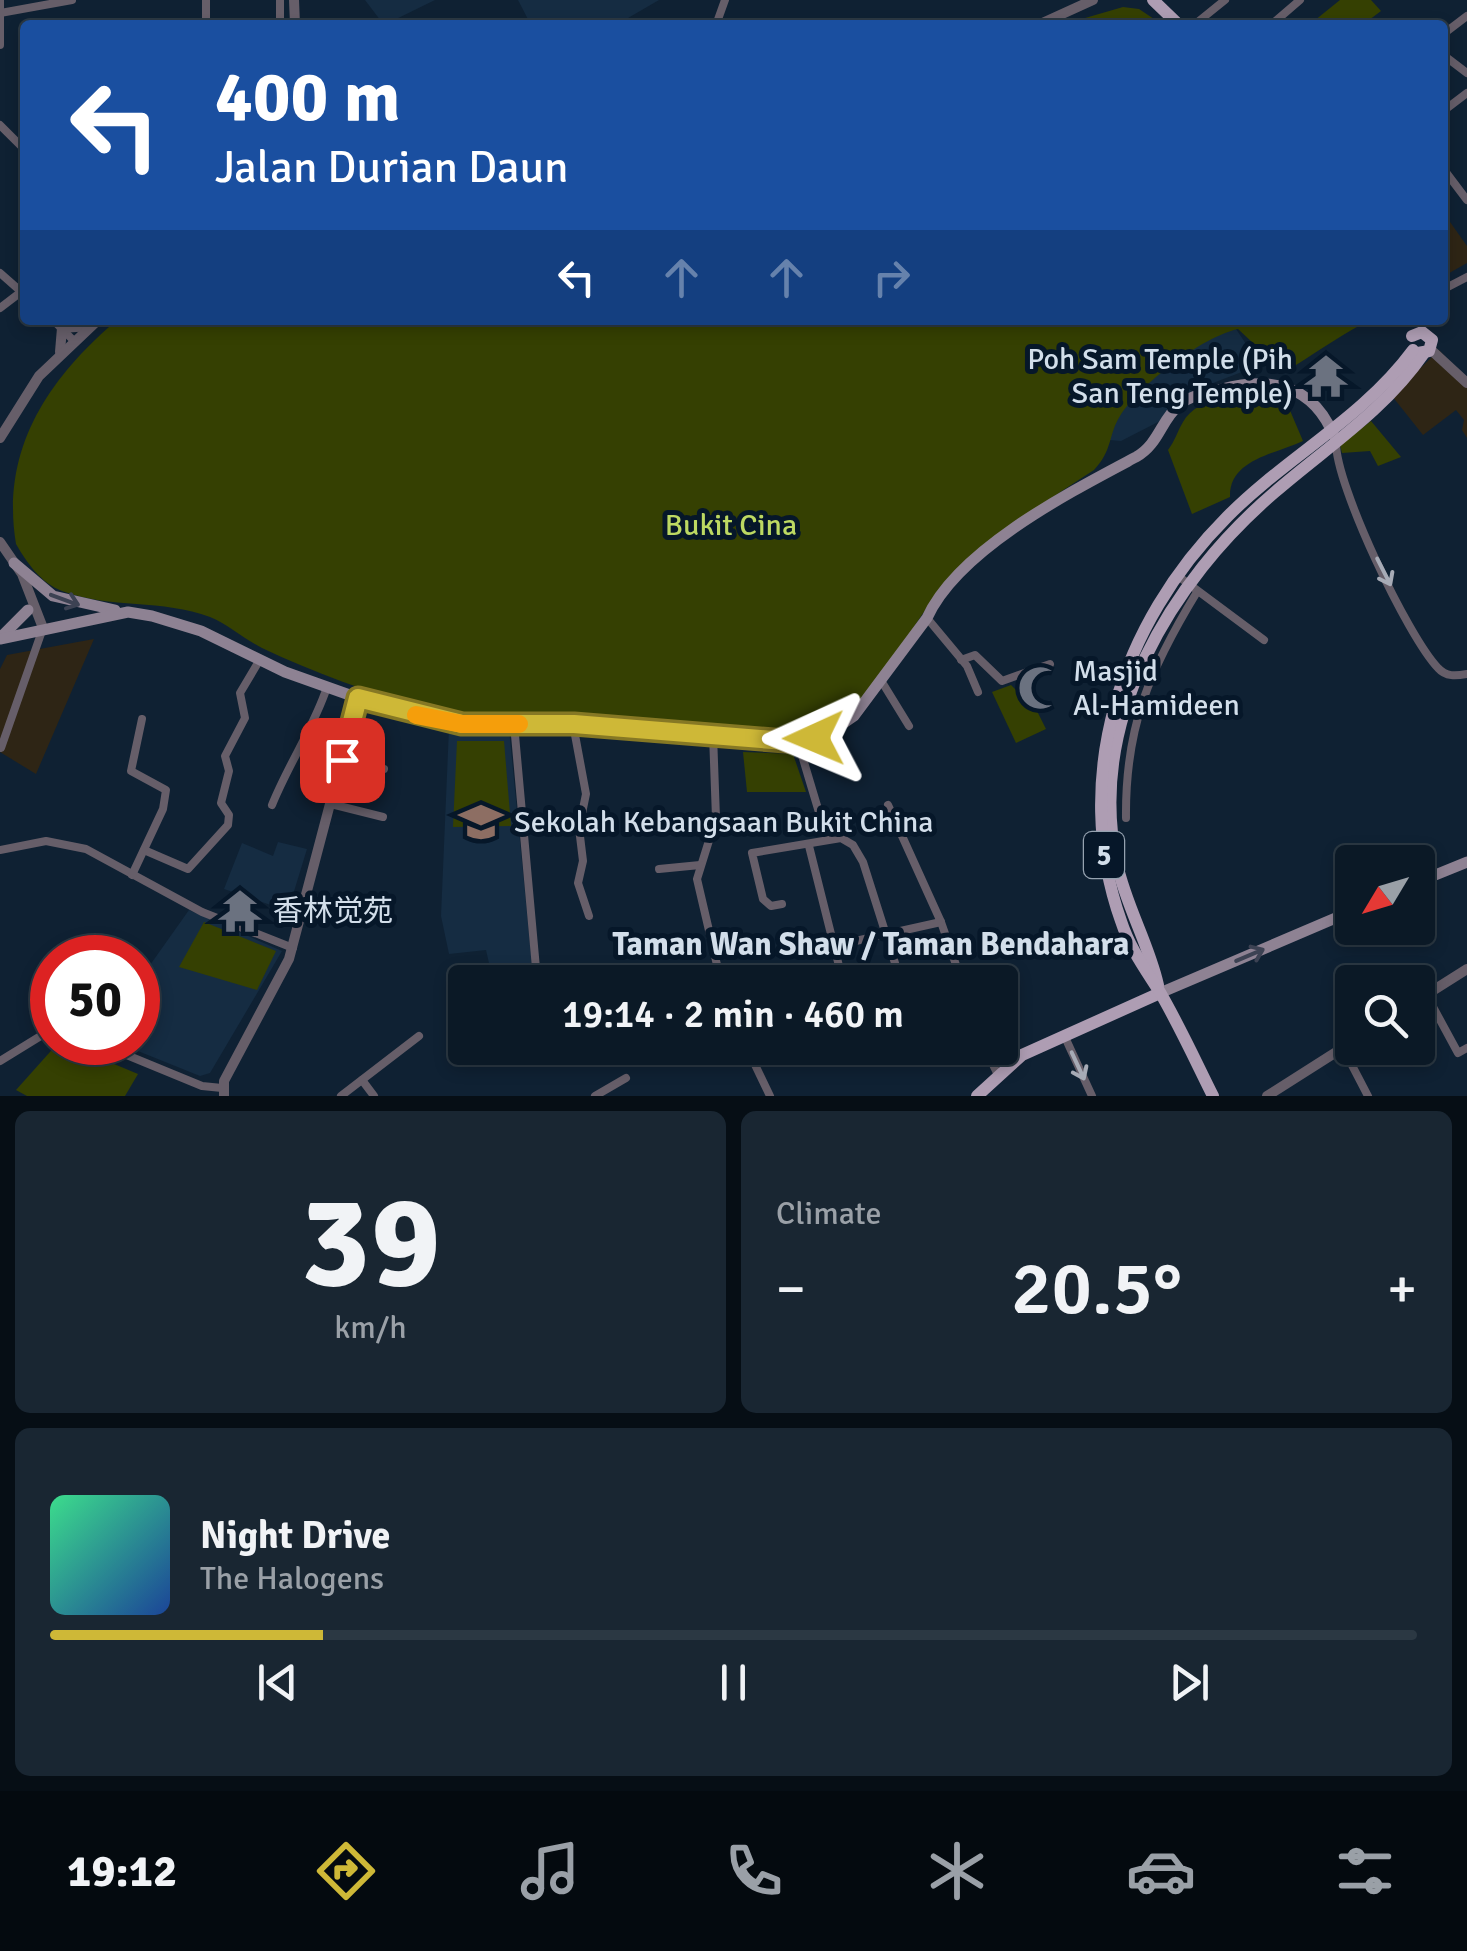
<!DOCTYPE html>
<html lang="en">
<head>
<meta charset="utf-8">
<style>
  :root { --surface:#0b1926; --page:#192632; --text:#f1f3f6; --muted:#9aa0a7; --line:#2b3843; --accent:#ceb837 }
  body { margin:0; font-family:Signika,"Noto Sans SC",sans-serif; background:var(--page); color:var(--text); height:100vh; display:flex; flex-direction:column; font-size:38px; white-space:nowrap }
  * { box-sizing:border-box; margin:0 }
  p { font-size:32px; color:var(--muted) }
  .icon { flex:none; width:55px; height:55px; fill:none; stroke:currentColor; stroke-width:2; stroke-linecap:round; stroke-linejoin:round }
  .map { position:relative; height:1096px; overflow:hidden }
  .drawer { display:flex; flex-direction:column; gap:15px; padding:15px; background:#060e15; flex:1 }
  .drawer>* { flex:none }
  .banner { position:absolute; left:20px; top:20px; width:1428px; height:305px; border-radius:10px; box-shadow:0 5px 15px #0003,0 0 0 2px var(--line); background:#1a4fa0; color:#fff; overflow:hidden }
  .needle { width:65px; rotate:232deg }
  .fabs { position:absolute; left:1335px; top:845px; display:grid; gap:20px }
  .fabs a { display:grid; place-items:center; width:100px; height:100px; border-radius:10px; background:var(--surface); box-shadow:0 5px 15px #0003,0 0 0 2px var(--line); font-size:50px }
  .speed { position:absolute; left:30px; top:935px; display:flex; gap:20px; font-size:50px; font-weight:700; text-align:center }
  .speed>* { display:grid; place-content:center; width:130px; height:130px; border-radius:50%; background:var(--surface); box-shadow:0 5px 15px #0003,0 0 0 2px var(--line); line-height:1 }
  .speed .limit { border:15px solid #d22; background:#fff; color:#111 }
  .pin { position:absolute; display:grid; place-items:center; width:85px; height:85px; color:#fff; margin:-42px; border-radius:20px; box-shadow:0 5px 15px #0006 }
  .me { position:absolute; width:110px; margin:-55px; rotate:269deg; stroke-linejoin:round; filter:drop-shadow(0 0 8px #0008) }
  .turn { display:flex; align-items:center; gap:35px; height:210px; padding:0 30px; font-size:45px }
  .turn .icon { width:130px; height:130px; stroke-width:2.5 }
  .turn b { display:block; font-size:70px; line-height:85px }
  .lanes { display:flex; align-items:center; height:95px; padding:0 30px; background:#0003; justify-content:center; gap:50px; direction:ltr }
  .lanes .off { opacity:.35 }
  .big { font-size:75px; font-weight:600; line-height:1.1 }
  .drawer .tile { flex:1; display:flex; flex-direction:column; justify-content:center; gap:15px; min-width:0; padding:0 35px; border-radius:15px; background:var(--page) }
  .drawer .dial { align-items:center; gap:0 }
  .dial b { font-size:130px; line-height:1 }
  .song { display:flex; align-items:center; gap:30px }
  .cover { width:120px; height:120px; border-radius:15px; background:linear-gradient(135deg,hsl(150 70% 55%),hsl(220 70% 35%)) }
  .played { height:10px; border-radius:5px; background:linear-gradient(90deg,var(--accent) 20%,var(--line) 20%) }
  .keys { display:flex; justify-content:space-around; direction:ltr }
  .heat { display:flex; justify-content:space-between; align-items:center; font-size:55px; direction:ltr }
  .drawer .tiles { flex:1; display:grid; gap:15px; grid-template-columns:1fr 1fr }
  .tile:last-child { grid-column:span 2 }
  .trip { position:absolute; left:448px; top:965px; width:570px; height:100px; border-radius:10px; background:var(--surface); box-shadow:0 5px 15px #0003,0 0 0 2px var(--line); font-weight:600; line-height:100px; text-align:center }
  .dock { display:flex; height:160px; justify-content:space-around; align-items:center; background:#040a0f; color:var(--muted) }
  .dock .icon { width:70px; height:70px }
  .dock .current { color:var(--accent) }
  .dock b { font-size:45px; color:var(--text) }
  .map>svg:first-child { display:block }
  .commercial { fill:#2e2515 }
  .built { fill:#152c42 }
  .green { fill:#354002 }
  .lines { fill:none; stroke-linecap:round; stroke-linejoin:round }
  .minor { stroke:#665e69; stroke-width:8 }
  .tertiary { stroke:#665e69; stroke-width:10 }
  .secondary { stroke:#8e8293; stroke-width:11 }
  .primary { stroke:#ae9db3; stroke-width:12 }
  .oneway { stroke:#a7abb6 }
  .oneway2 { stroke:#3c4253 }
  .route-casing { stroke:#867824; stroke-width:25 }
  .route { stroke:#ceb837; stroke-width:18 }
  .slow { stroke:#f59e0b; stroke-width:18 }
  .labels { text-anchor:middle; stroke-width:10; stroke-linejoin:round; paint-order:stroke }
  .shield { fill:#061729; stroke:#95a2b0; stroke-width:2.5 }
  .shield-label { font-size:28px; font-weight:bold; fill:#d2deea }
  .poi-label { font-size:30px; fill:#d2deea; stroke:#061729; text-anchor:start }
  .park-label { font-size:30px; fill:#bdd962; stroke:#061729 }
  .neighbourhood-label { font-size:32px; font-weight:bold; fill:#d2deea; stroke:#061729 }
</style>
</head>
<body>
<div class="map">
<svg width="1467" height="1096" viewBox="0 0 1467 1096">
  <rect width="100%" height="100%" fill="#0f2133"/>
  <g class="commercial">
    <path d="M 1443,212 L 1467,246 L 1467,263 L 1444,276 Z"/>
    <path d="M 1439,350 L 1467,380 L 1467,438 L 1462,430 L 1464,420 L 1456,410 L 1423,435 L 1392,396 Z"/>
    <path d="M 94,639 L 36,774 L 0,752 L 0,669 L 7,655 Z"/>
  </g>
  <g class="built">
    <path d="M 365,0 L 435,0 L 384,25 Z"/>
    <path d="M 518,0 L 659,0 L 616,25 L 531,25 Z"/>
    <path d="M 1232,323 L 1260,365 L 1187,393 L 1174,402 L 1160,421 L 1121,441 L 1110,440 L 1110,417 L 1153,375 Z"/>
    <path d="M 449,728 L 509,729 L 533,975 L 493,981 L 486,950 L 449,954 L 441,916 Z"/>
    <path d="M 278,842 L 307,849 L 288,911 L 224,889 L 242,843 L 273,856 Z"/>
    <path d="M 189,910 L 282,951 L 210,1073 L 200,1076 L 118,1043 L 138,1042 L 138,982 Z"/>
  </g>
  <g class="green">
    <path d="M 1340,0 L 1371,0 L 1381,11 L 1369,20 L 1372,25 L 1309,25 Z"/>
    <path d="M 1123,7 L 1139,9 L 1163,25 L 1061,25 Z"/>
    <path d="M 117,320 L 1371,320 C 1346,331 1319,351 1296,365 L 1270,359 L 1238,329 C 1202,337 1140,384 1120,416 C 1108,435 1113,450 1094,470 C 1048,500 999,531 960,568 C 908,616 881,711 809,732 C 772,743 706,728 666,725 C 634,722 601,718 568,717 C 520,715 473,718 426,707 C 371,694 313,672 262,648 C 244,639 229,625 210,617 C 163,599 110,609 62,591 C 41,583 27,563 16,544 C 0,448 50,377 117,320 Z"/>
    <path d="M 1283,394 L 1303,441 C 1276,454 1229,459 1230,497 L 1192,514 L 1168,450 C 1175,441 1177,432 1183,422 C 1200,392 1253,395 1283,394 Z"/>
    <path d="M 1371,421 L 1401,457 L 1378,466 L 1370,451 L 1342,453 L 1340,445 Z"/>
    <path d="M 1011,685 L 1037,711 L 1046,729 L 1016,743 L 992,692 Z"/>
    <path d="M 457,741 L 504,741 L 511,826 L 453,827 Z"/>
    <path d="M 743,752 L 793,754 L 806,792 L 747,792 Z"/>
    <path d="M 204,922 L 276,951 L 257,990 L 179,967 Z"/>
    <path d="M 58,1043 L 64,1043 L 138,1074 L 125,1096 L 27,1096 L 16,1090 Z"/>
  </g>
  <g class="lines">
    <g class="minor">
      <path d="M 206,0 L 206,25"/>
      <path d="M 280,0 L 280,25"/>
      <path d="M 0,13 L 72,0"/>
      <path d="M 716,25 L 725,0"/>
      <path d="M 1194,25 L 1225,0"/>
      <path d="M 1271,25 L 1300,0"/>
      <path d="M 1442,35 L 1467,16"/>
      <path d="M 0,45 L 0,0"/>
      <path d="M 1442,54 L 1467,73"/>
      <path d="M 1442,112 L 1467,93"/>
      <path d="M 0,125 L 25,150"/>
      <path d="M 1442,167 L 1467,200"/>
      <path d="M 0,273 L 25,295"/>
      <path d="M 1442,290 L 1467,277"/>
      <path d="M 0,308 L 21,292"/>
      <path d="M 53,320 L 74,341"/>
      <path d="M 1336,442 C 1335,484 1408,637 1438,668 C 1446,677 1456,676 1467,674"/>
      <path d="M 1178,576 L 1264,640"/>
      <path d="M 927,618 L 967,666 L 978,692"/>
      <path d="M 961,660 L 975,655 L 1002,681 L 1050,664"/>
      <path d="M 882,682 L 909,726"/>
      <path d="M 514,724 L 536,968"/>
      <path d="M 573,724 L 586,794 L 579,828 L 583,861 L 578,883 L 589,916"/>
      <path d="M 713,734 L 716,818 L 697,879 L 721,982"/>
      <path d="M 798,742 L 827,839"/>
      <path d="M 1,748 L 43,628"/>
      <path d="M 342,760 L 384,769"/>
      <path d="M 331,804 L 383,817"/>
      <path d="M 272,805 C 288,765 315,725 327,687"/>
      <path d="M 888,805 L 941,922 L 962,982"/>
      <path d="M 1126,818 C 1125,726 1150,669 1197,592"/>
      <path d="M 809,846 L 843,982"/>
      <path d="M 0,850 L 46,841 L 86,849 L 202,912 L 293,948"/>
      <path d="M 144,850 L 188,869 L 228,825 L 229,815 L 221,803 L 229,771 L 225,756 L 245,718 L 240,693 L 259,661"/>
      <path d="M 659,869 L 700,865"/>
      <path d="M 132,875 L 163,809 L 166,790 L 131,771 L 142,719"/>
      <path d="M 782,904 L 771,906 L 763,899 L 752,853 L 841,838 L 853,845 L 863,862 L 901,982"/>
      <path d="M 833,946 L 941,922"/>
      <path d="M 996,982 L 997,982"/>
      <path d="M 1426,994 L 1458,1053 L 1467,1048"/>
      <path d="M 1064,1035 L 1092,1096"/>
      <path d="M 95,1042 L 202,1086 L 222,1088"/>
      <path d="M 747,1048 L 770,1096"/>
      <path d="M 985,1048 L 998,1075"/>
      <path d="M 1343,1048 L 1368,1096"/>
      <path d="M 819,1055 L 843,1048"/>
      <path d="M 0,1061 L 52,1029"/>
      <path d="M 362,1080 L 374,1096"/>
      <path d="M 341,1096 L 419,1036"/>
      <path d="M 595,1096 L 626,1078"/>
    </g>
    <g class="tertiary">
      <path d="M 294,0 L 295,25"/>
      <path d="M 1038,25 L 1093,0"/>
      <path d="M 1430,349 L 1467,383"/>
      <path d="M 60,352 L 62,328 L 90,326"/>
      <path d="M 0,438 L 39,376 L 98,320"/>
      <path d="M 0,542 L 22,574 L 43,628"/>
      <path d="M 1418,1000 L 1467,969"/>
      <path d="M 224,1096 L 224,1081 L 289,959 L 358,698"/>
      <path d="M 1267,1096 L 1352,1042"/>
    </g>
    <g class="secondary">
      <path d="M 14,563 L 53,596 L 115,610"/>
      <path d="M 3,635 L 28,610"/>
      <path d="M 0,639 L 128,612 L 152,616 L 201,631 L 285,672 L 358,698 L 462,724 L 573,724 L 798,742 L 838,727 L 854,716 L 927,618 C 958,549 1072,491 1136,457 C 1159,444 1161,420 1179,405 C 1191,395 1207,393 1222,389 C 1272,376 1313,385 1334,436"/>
      <path d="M 1418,882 L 1467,862"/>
      <path d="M 1160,993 L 1352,911"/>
    </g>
    <g class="primary">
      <path d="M 1153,0 L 1179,25"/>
      <path d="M 1412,336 L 1422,332 L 1432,340 L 1429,351 L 1418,353"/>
      <path d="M 1158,985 C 1149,944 1126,906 1117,864 C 1086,720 1171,581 1275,492 C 1327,447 1384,411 1424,353"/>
      <path d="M 977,1096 L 1022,1055 L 1160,993"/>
      <path d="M 1213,1096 C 1196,1062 1180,1027 1161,994 C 1146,970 1130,949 1121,921 C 1070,777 1121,623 1227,517 C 1286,457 1362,419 1413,350"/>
    </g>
  </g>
  <defs><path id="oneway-shaft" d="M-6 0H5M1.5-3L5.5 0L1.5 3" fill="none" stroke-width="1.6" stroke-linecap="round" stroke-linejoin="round" transform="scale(2.5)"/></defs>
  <g class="oneway">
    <use href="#oneway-shaft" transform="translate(1384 572) rotate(63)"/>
    <use href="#oneway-shaft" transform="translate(1078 1066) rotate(65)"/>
  </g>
  <g class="oneway2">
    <use href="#oneway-shaft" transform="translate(65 600) rotate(20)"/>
    <use href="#oneway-shaft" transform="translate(1250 955) rotate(-23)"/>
  </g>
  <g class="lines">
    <g class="route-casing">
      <path id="route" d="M 342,760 L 358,698 L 462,724 L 574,724 L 798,742 L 814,738"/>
    </g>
    <use href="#route" class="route"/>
    <path class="slow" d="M 416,715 L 462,724 L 519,724"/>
  </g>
  <defs>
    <g id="temple-bare" transform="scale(3.45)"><path d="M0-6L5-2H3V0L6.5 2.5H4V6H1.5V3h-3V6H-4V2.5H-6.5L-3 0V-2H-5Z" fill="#6b7280" stroke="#061729" stroke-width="2.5" paint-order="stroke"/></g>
    <g id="mosque-bare" transform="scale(3.45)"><path d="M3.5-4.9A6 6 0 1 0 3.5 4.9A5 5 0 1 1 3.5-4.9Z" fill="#6b7280" stroke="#061729" stroke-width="2.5" paint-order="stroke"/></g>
    <g id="school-bare" transform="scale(3.45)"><path d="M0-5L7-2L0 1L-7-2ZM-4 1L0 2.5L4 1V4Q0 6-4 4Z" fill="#8d6e63" stroke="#061729" stroke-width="2.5" paint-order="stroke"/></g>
  </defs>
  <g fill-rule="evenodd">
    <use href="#temple-bare" x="1326" y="376"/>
    <use href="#mosque-bare" x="1040" y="688"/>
    <use href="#school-bare" x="481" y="822"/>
    <use href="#temple-bare" x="240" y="911"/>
  </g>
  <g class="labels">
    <rect class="shield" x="1084" y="832" width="40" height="46" rx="8"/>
    <g class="shield-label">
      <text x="1104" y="865">5</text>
    </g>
    <g class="poi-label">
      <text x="1293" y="369" text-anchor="end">Poh Sam Temple (Pih<tspan x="1293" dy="34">San Teng Temple)</tspan></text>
      <text x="1073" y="681">Masjid<tspan x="1073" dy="34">Al-Hamideen</tspan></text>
      <text x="514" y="832">Sekolah Kebangsaan Bukit China</text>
      <text x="273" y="921">香林觉苑</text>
    </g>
    <g class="park-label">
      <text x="731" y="535">Bukit Cina</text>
    </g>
    <g class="neighbourhood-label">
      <text x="871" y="955">Taman Wan Shaw / Taman Bendahara</text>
    </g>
  </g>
</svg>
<div class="fabs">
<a><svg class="needle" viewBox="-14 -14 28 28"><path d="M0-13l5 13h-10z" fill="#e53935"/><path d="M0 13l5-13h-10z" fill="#9aa0a7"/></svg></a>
<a><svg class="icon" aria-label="search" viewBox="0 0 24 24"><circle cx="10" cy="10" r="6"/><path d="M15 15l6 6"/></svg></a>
</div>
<div class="speed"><div class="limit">50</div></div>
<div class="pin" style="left:342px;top:760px;background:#d93025"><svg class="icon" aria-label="arrive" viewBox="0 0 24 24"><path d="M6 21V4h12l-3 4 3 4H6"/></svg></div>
<svg class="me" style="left:814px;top:738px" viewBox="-20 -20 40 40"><path d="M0-17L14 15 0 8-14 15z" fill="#ceb837" stroke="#fff" stroke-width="4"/></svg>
<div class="trip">19:14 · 2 min · 460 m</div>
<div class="banner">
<div class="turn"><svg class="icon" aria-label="left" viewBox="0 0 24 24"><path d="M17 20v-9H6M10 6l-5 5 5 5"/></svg><div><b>400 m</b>Jalan Durian Daun</div></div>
<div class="lanes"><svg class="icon" aria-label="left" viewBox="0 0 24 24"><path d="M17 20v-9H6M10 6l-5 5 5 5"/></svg><svg class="icon off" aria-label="ahead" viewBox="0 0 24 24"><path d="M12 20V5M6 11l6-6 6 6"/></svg><svg class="icon off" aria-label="ahead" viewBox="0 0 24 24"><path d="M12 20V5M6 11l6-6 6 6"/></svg><svg class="icon off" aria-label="right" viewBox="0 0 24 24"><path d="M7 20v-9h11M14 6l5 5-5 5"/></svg></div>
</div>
</div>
<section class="drawer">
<div class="tiles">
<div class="tile dial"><b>39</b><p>km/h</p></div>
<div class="tile"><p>Climate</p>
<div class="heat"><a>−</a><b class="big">20.5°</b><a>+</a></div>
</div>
<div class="tile">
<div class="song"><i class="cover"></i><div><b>Night Drive</b><p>The Halogens</p></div></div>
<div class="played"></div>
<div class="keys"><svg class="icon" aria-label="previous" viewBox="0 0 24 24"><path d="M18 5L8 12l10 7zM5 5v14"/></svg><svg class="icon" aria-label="pause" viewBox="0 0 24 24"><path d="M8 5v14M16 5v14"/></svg><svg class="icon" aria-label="next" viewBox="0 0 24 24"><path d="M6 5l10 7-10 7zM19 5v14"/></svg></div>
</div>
</div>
</section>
<nav class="dock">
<b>19:12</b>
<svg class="icon current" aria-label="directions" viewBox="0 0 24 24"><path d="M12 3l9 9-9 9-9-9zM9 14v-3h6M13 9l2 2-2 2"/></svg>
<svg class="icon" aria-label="music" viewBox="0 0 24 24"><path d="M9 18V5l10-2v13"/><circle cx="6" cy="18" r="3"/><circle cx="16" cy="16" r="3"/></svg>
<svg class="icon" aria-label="phone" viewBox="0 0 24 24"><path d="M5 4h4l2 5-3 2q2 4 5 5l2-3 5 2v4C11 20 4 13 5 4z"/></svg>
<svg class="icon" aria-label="climate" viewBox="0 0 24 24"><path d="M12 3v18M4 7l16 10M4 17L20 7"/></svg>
<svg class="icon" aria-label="car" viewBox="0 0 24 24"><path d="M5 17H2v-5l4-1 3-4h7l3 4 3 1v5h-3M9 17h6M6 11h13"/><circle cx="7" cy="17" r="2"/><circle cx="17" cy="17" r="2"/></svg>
<svg class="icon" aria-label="filters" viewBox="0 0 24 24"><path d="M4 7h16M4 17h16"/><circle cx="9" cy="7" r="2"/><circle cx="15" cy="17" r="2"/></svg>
</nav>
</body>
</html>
